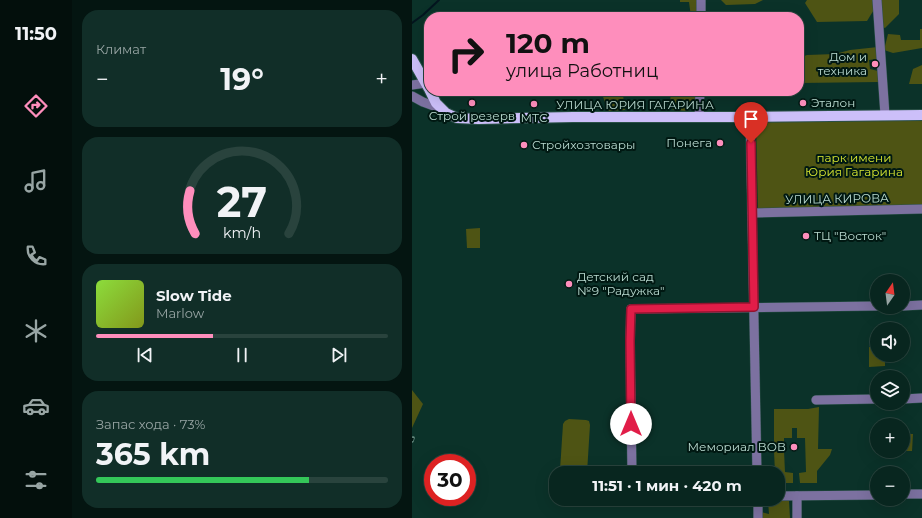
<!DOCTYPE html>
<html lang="ru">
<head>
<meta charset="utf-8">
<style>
  :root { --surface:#08261f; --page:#112e28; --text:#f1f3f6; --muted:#98a5a4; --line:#29433d; --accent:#fe8ebc }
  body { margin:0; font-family:Montserrat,sans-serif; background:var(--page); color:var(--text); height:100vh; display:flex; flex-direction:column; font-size:15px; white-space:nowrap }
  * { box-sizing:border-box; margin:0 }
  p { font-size:13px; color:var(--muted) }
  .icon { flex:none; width:22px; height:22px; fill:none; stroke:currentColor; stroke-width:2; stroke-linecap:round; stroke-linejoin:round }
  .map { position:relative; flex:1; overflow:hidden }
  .sheet { display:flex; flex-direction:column; gap:10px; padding:10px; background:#041511; width:340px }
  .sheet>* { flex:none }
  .hud { position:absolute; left:12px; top:12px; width:380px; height:84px; border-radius:16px; box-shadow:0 4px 16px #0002,0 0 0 1px var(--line); background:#fe8ebc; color:#111; overflow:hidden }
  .needle { width:26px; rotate:14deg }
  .controls { position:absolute; left:458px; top:274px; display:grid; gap:8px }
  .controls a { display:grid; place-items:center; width:40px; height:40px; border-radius:50%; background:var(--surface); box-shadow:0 4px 16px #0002,0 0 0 1px var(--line); font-size:20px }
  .speed { position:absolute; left:12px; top:454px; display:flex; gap:8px; font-size:20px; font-weight:700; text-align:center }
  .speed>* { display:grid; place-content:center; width:52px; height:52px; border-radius:50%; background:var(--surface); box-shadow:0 4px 16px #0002,0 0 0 1px var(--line); line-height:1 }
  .speed .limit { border:6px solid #d22; background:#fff; color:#111 }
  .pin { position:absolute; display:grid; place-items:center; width:34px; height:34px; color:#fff; margin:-41px -17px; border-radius:50% 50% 50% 0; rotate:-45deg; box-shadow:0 0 4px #0007 }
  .pin .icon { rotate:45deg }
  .me { position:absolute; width:44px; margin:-22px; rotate:0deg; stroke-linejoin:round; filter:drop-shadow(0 0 3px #0008) }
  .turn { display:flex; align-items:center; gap:14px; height:84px; padding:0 16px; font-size:18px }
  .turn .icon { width:52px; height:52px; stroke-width:2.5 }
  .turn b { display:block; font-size:28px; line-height:34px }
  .big { font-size:30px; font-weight:700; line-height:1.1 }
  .sheet .widget { flex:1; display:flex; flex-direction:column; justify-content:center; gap:6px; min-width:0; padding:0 14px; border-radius:16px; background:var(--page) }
  .sheet .dial { align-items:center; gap:0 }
  .dial svg { height:104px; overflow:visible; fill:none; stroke:var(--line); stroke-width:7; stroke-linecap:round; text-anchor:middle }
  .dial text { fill:var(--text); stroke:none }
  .song { display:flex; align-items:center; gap:12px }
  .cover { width:48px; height:48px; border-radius:6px; background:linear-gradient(135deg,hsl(90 70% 55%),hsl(70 70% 35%)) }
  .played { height:4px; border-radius:2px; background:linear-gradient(90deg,var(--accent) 40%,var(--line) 40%) }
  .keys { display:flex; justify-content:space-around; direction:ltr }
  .heat { display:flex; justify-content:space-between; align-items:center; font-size:22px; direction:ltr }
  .charge { height:6px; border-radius:3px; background:linear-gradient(90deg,#34c759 73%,var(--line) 0) }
  .trip { position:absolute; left:137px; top:466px; width:236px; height:40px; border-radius:16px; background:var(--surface); box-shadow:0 4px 16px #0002,0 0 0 1px var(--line); font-weight:700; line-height:40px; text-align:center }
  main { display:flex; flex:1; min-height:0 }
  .dock { display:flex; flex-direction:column; width:72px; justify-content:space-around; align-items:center; background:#030f0c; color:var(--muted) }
  .dock .icon { width:28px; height:28px }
  .dock .current { color:var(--accent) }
  .dock b { font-size:18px; color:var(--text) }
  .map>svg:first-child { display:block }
  .green { fill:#4e5414 }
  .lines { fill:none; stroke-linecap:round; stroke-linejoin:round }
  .stream { stroke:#04151f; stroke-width:2 }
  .minor-casing { stroke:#2a5047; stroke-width:10 }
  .major-casing { stroke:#2a5047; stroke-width:12 }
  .minor { stroke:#7c71a0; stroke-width:9 }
  .major { stroke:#ccbff9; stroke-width:10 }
  .rail-casing { stroke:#688c82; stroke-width:3.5 }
  .rail { stroke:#001812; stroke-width:2; stroke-dasharray:6; stroke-linecap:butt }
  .route-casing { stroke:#92132f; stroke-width:10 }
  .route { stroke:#e11d48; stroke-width:7 }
  .poi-dot { fill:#fe8ebc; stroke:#001812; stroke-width:1.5 }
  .labels { text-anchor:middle; stroke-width:4; stroke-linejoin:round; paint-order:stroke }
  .poi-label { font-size:12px; fill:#badbd1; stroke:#001812; text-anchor:start }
  .street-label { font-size:12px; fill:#badbd1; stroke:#001812 }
  .park-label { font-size:12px; fill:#d7e732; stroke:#001812 }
</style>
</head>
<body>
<main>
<nav class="dock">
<b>11:50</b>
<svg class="icon current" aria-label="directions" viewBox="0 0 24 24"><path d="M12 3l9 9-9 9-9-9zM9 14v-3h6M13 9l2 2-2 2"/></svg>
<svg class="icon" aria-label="music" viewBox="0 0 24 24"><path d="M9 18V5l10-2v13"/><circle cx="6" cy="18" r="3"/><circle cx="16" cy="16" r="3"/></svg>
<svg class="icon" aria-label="phone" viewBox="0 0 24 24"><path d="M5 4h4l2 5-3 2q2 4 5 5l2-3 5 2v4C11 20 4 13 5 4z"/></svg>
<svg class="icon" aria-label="climate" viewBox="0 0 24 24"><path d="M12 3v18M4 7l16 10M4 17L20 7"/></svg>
<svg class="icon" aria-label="car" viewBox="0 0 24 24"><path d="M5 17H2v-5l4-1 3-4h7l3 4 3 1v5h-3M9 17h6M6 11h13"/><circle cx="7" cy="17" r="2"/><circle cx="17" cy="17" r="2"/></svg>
<svg class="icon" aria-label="filters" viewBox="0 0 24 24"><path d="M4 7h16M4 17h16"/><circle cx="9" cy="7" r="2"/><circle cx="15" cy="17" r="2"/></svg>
</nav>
<section class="sheet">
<div class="widget"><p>Климат</p>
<div class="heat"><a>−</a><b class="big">19°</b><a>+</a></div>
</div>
<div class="widget dial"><svg viewBox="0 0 100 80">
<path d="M14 69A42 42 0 1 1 86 69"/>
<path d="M14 69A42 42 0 0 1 10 36" stroke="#fe8ebc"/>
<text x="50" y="56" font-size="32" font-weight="700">27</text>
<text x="50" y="72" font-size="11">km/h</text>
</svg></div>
<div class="widget">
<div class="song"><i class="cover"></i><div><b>Slow Tide</b><p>Marlow</p></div></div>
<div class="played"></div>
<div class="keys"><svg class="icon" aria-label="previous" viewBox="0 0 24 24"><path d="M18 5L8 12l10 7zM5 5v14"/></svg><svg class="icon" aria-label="pause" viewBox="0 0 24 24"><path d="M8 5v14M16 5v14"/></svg><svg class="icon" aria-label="next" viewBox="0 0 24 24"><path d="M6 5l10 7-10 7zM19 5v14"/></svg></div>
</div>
<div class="widget"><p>Запас хода · 73%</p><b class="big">365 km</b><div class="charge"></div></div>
</section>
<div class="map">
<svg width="510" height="518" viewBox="0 0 510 518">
  <rect width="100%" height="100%" fill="#0b3229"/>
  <g class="green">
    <path d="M 268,0 L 286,0 L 286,16 L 279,17 L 277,2 L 268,2 Z"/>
    <path d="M 309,0 L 351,0 L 343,4 L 314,5 Z"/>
    <path d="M 395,0 L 463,0 L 463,8 L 455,21 L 405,22 L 393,3 Z"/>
    <path d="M 469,0 L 487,0 L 487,14 L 473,28 L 464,25 Z"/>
    <path d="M 508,29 L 510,29 L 510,48 L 481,53 L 472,50 L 476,34 L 488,35 L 489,40 L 508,40 Z"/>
    <path d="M 466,47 L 465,59 L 457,60 L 458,69 L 466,71 L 467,82 L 387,83 L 387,58 L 395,55 L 423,54 L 438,50 Z"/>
    <path d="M 510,65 L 510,84 L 497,84 L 501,69 Z"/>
    <path d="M 189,91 L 215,91 L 211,95 L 213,110 L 196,111 Z"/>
    <path d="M 259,91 L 284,91 L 284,101 L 276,111 L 261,110 L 258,103 Z"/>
    <path d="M 510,120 L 510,208 L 346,212 L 344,122 Z"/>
    <path d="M 68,228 L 68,248 L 55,248 L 54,229 Z"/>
    <path d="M 457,347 L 465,347 L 465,355 L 473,355 L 473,366 L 457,367 Z"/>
    <path d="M 0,390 L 11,404 L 0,428 Z"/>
    <path d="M 407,407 L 406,449 L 420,449 L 418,455 L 405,471 L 405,483 L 388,483 L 387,473 L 394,472 L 393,438 L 385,438 L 385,428 L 380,428 L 380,438 L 372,438 L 372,445 L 362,445 L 362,409 L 396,409 Z"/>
    <path d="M 157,419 L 174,420 L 177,421 L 178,425 L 175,473 L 149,473 L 148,470 L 151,424 L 153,421 Z"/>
    <path d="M 491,434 L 501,434 L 500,451 L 491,451 Z"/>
    <path d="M 362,451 L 372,451 L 373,472 L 381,473 L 381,483 L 366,483 L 366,473 L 363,473 Z"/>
    <path d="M 356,501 L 377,501 L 378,518 L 349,518 L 349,512 L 357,514 Z"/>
  </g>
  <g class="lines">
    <path class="stream" d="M 0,23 L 11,15 L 27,0"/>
    <g class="minor-casing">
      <g id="minor">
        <path d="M 465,0 L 473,115"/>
        <path d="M 289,17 L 289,0"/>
        <path d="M 0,85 L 14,83"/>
        <path d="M 0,96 L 11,102 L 30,109"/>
        <path d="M 287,117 L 288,91"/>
        <path d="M 338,117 L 345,473"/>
        <path d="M 340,213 L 510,209"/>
        <path d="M 491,306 L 510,305"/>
        <path d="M 491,399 L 510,398"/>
        <path d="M 404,400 L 465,399"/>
        <path d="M 220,473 L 218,341 L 219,309 L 465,306"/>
        <path d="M 491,494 L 510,494"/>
        <path d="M 366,496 L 465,495"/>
        <path d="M 385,496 L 385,518"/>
        <path d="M 346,499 L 346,518"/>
      </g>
    </g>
    <g class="major-casing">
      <g id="major">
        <path d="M 0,59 L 17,89"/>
        <path d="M 18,91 L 24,103 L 34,113 L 45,118 L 66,119 L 161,117 L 338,117 L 510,115"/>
      </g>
    </g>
    <use href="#minor" class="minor"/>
    <use href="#major" class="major"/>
    <g class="rail-casing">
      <path id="rail" d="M 0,441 L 1,438"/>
    </g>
    <use href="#rail" class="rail"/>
  </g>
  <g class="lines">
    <g class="route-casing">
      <path id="route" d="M 219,424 L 218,341 L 219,309 L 342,307 L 339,143"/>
    </g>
    <use href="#route" class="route"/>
  </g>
  <g class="poi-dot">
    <circle cx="463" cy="64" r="4"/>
    <circle cx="60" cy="103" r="4"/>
    <circle cx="391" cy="103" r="4"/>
    <circle cx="122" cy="104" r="4"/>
    <circle cx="308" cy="143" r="4"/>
    <circle cx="112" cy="145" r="4"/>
    <circle cx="394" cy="236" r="4"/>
    <circle cx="157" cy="284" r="4"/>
    <circle cx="382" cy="447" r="4"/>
  </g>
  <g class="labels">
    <g class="poi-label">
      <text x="455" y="61" text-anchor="end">Дом и<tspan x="455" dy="14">техника</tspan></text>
      <text x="399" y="107">Эталон</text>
      <text x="60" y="120" text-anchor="middle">Строй резерв</text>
      <text x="122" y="122" text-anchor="middle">МТС</text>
      <text x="300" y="147" text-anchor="end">Понега</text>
      <text x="120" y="149">Стройхозтовары</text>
      <text x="402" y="240">ТЦ "Восток"</text>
      <text x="165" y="281">Детский cад<tspan x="165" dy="14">№9 "Радужка"</tspan></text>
      <text x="374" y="451" text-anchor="end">Мемориал ВОВ</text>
    </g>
    <g class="street-label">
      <text x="223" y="109">УЛИЦА ЮРИЯ ГАГАРИНА</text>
      <text transform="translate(425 199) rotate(-1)" y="4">УЛИЦА КИРОВА</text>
    </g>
    <g class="park-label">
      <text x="442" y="162">парк имени<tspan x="442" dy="14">Юрия Гагарина</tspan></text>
    </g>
  </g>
</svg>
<div class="controls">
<a><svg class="needle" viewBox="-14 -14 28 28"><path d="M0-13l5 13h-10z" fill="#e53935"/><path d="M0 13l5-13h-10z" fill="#98a5a4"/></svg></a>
<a><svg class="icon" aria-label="sound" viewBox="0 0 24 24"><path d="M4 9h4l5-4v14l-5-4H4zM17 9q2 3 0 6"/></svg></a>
<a><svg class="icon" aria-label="layers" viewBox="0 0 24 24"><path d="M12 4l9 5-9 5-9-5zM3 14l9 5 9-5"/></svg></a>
<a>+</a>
<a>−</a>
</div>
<div class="speed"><div class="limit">30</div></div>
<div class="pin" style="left:339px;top:143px;background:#d93025"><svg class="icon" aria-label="arrive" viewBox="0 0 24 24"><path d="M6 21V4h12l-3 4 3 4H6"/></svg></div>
<svg class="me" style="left:219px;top:424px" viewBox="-20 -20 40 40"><circle r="19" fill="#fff"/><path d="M0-13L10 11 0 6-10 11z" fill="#e11d48"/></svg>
<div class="trip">11:51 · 1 мин · 420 m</div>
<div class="hud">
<div class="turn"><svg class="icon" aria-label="right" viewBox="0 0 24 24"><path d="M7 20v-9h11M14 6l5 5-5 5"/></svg><div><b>120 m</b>улица Работниц</div></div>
</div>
</div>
</main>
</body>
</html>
